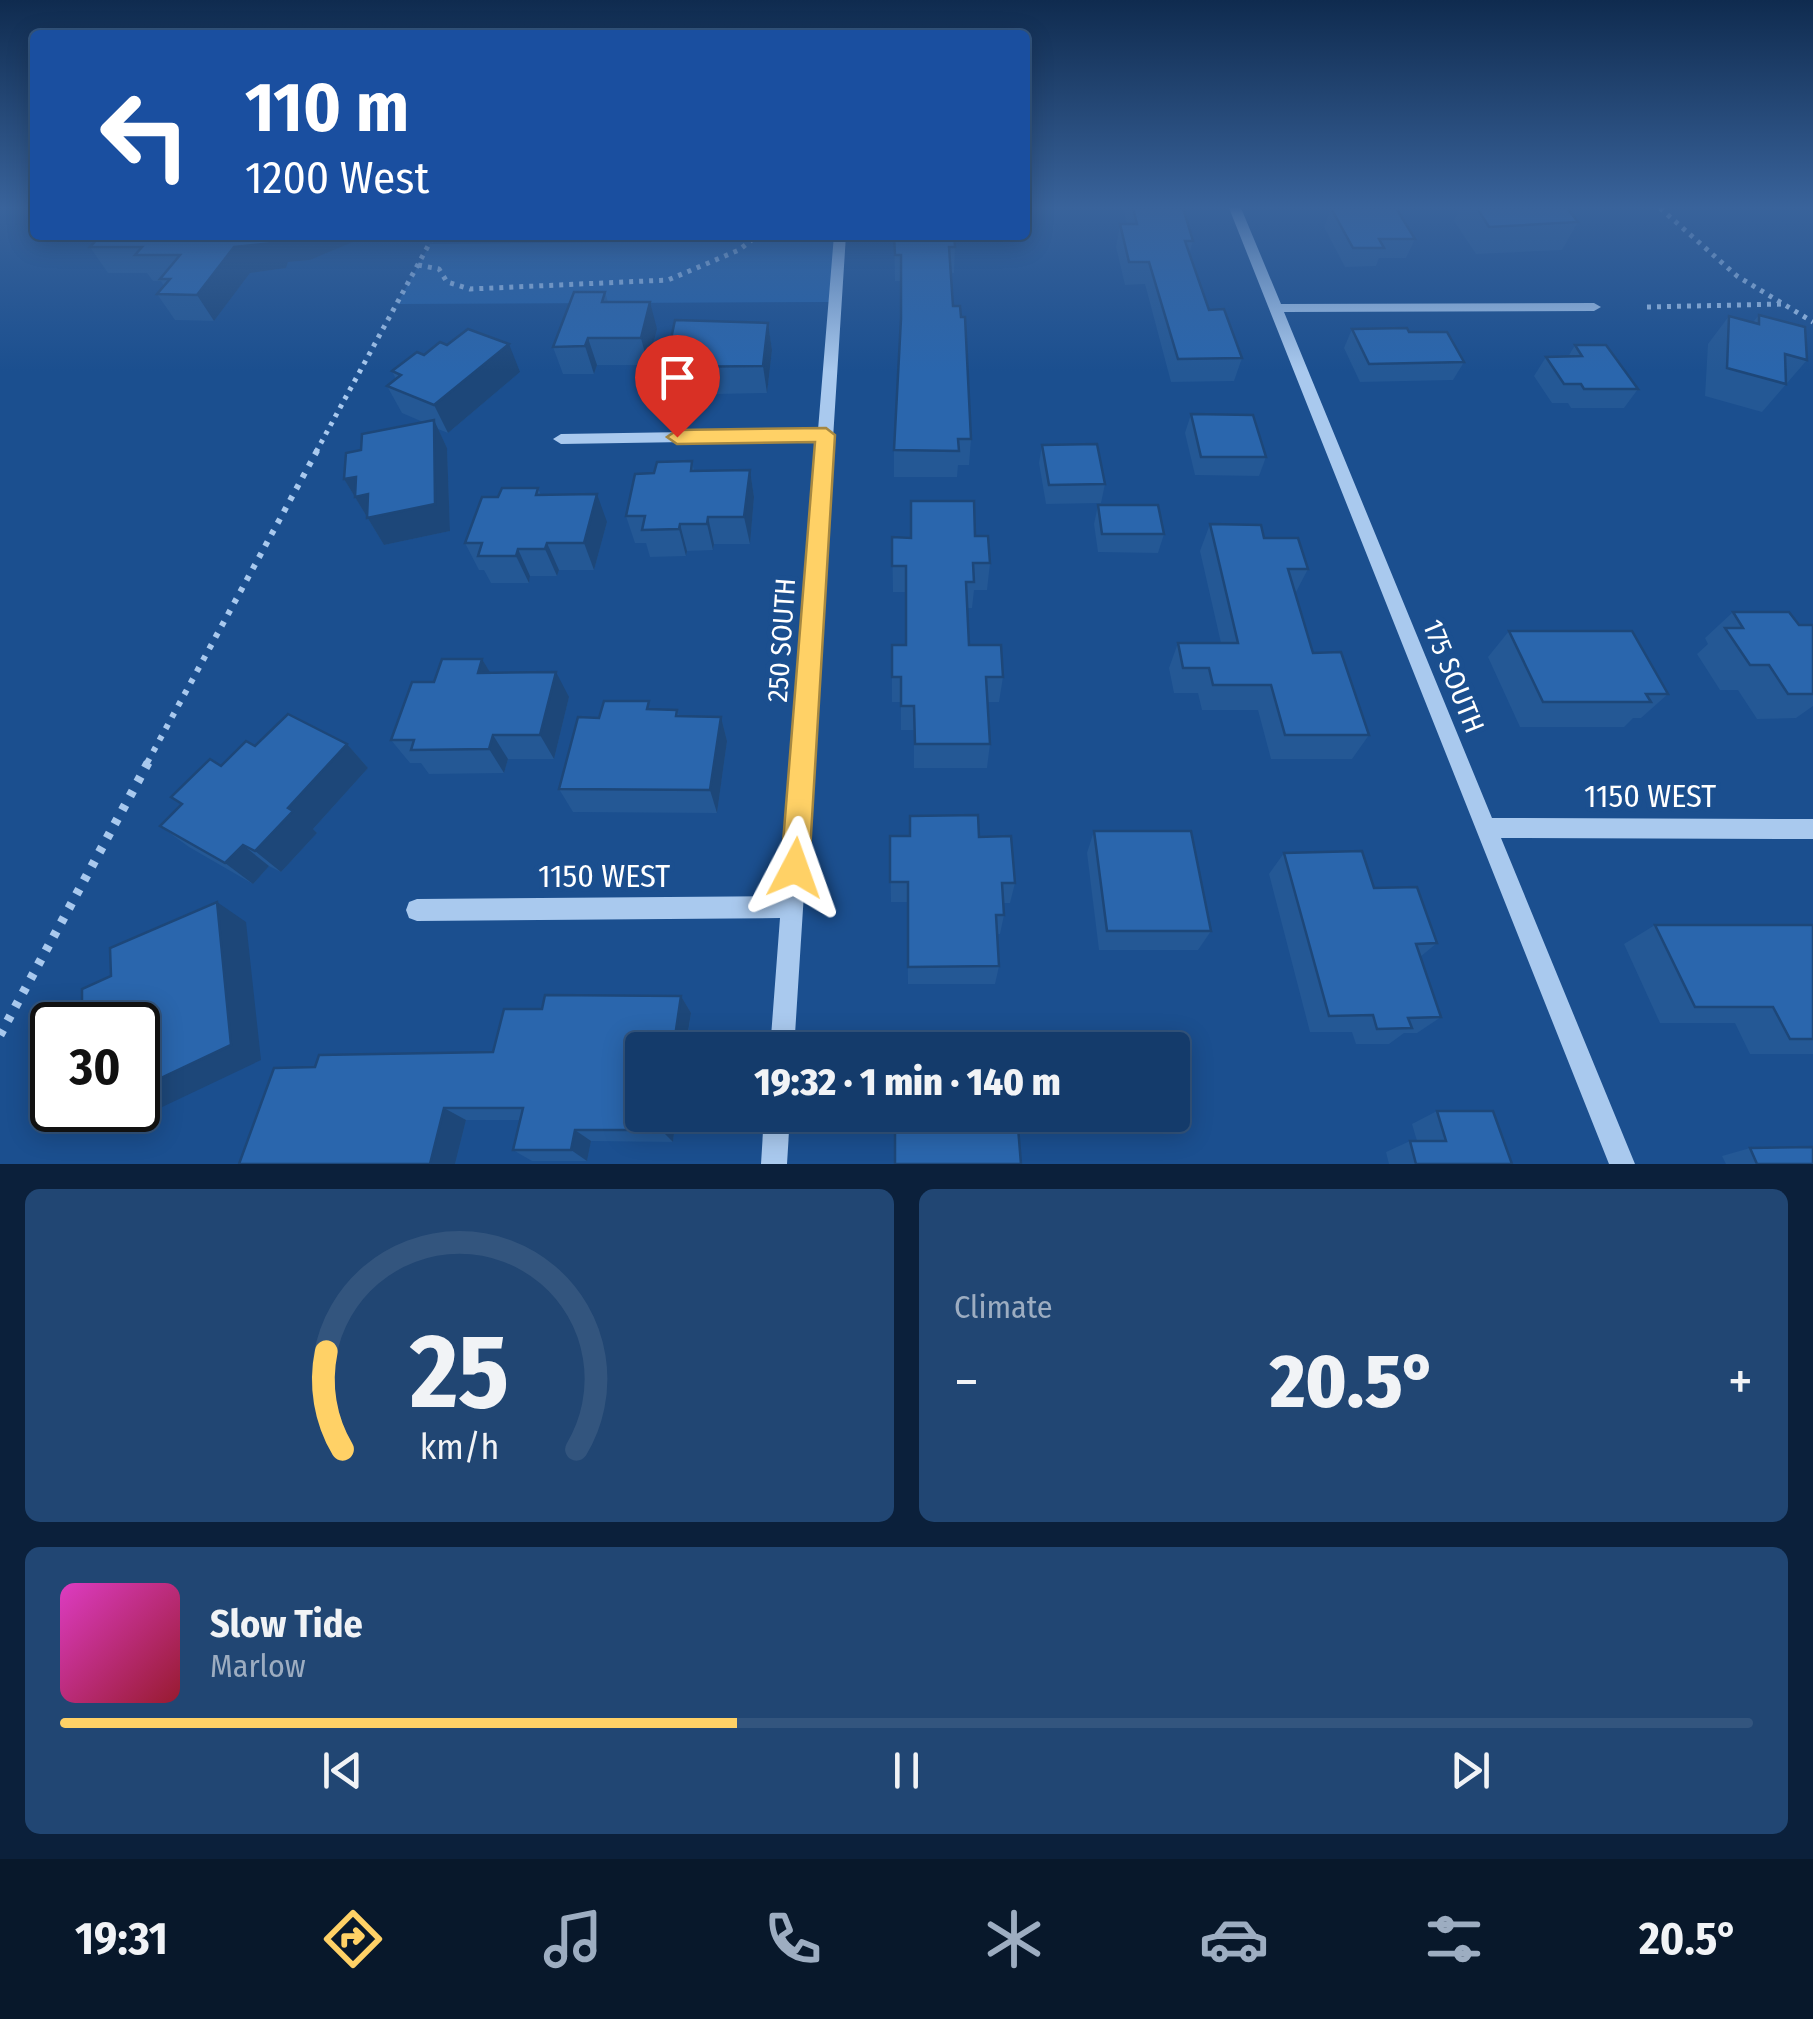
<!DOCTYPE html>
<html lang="en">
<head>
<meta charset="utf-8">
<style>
  :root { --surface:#143b6b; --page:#214673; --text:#f1f3f6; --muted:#9dadc1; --line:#33557e; --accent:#ffd166 }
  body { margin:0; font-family:"Fira Sans Condensed",sans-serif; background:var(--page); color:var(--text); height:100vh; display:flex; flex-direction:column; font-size:38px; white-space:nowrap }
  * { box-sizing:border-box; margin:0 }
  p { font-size:32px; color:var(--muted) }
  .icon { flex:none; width:55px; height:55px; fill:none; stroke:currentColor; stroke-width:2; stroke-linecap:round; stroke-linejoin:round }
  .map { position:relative; height:1164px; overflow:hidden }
  .drawer { display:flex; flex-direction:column; gap:25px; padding:25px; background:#0b203b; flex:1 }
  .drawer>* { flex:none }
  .top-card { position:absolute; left:30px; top:30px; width:1000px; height:210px; border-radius:10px; box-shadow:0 5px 25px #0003,0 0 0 2px var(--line); background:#1a4fa0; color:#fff; overflow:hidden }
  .speed { position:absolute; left:30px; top:1002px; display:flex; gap:20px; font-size:50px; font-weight:700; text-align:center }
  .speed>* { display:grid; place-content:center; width:130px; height:130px; border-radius:50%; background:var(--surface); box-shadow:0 5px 25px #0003,0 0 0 2px var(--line); line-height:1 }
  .speed .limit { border:5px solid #111; border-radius:15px; background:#fff; color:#111 }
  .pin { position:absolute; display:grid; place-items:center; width:85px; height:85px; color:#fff; margin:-102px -42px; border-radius:50% 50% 50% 0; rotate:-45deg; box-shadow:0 0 10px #0007 }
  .pin .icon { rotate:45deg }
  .me { position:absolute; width:110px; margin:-55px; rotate:4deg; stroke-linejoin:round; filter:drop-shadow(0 0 8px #0008) }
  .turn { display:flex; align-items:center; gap:35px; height:210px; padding:0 50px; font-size:45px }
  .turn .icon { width:130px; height:130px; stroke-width:2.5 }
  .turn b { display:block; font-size:70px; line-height:85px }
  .big { font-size:75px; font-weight:800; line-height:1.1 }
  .drawer .card { flex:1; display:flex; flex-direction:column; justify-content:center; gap:15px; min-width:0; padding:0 35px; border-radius:15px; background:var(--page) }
  .drawer .dial { align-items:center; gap:0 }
  .dial svg { height:260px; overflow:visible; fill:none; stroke:var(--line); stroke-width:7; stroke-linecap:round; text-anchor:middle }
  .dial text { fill:var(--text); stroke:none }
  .song { display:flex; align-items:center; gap:30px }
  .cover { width:120px; height:120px; border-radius:15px; background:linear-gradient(135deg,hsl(310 70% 55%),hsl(350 70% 35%)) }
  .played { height:10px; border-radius:5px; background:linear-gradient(90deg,var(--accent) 40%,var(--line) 40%) }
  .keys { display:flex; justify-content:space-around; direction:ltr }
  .heat { display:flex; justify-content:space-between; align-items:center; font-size:55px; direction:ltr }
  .drawer .tiles { flex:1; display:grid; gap:25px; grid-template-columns:1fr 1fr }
  .card:last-child { grid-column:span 2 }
  .trip { position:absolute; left:625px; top:1032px; width:565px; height:100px; border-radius:10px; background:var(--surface); box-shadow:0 5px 25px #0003,0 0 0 2px var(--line); font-weight:800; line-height:100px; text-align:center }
  .menu { display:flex; height:160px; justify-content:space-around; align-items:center; background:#08182b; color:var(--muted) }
  .menu .icon { width:70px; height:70px }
  .menu .active { color:var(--accent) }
  .menu b { font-size:45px; color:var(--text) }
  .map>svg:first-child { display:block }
  .green { fill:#2461a8 }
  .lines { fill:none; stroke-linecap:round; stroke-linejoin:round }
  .path-far2 { stroke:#a9c9ee; stroke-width:5; stroke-dasharray:4 6; stroke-linecap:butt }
  .path-far1 { stroke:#a9c9ee; stroke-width:6; stroke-dasharray:5 8; stroke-linecap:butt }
  .path { stroke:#a9c9ee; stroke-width:9; stroke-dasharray:6 10; stroke-linecap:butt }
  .minor { fill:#a9c9ee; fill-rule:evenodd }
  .wall { fill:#245895 }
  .shaded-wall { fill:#1d4779 }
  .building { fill:#2a66ad; stroke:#1d4779; stroke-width:2.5 }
  .route { fill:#ffd166; stroke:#a68842; stroke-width:2.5 }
  .labels { text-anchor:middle; stroke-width:10; stroke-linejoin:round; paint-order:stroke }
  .street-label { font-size:28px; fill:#fff; stroke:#1b4f8f }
  .near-street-label { font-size:32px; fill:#fff; stroke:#1b4f8f }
</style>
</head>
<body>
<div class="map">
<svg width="1813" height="1164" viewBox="0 0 1813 1164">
  <rect width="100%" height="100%" fill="#1b4f8f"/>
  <path class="green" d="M 656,235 L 839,235 L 835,302 L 397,304 L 430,244 L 653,242 Z"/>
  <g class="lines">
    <g class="path-far2">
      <path d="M 1660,208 L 1737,276 L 1813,322"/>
      <path d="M 418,265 L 439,269 L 447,282 L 470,289 L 668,280 L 739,250 L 758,235"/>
      <path d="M 1647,307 L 1784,304"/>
      <path d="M 316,452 L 434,235"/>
    </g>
    <path class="path-far1" d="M 147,763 L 318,449"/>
    <path class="path" d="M 0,1035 L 149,761"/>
    <g class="minor">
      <path d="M 1229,208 L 1241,208 L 1281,304 L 1594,303 L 1601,307 L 1594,311 L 1284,312 L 1492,818 L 1813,819 L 1813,839 L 1501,838 L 1635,1164 L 1609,1164 Z"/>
      <path d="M 834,235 L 846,235 L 794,1050 L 770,1050 L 780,918 L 417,921 L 409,918 L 406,910 L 409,902 L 417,899 L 782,896 L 818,440 L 561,444 L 553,439 L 561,434 L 818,430 Z"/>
      <path d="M 764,1115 L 790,1115 L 787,1164 L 761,1164 Z"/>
    </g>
  </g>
  <g class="wall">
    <path d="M 1123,208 L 1183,208 L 1193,241 L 1189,255 L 1209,310 L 1242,358 L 1234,381 L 1171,382 L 1145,284 L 1125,285 L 1116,247 L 1120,224 L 1127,224 Z"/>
    <path d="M 1331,208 L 1415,239 L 1406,258 L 1379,258 L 1376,266 L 1345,267 L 1324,227 Z"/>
    <path d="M 1460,208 L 1567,208 L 1578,222 L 1562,250 L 1476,254 L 1454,221 Z"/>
    <path d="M 101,235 L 367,235 L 367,236 L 310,260 L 288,262 L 286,268 L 250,273 L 214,321 L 175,320 L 157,294 L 164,286 L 161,281 L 153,281 L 147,273 L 108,273 L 90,247 Z"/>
    <path d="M 894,235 L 955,247 L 954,273 L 950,273 L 953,306 L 971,439 L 969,465 L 958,465 L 957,477 L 894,477 L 894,450 L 901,320 L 901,281 L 895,281 Z"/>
    <path d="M 605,292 L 608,302 L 657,329 L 648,365 L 597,365 L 594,374 L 563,374 L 553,347 Z"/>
    <path d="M 1759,315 L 1807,360 L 1762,412 L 1705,396 L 1708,344 L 1729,316 L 1753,322 Z"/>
    <path d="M 768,323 L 772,350 L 767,393 L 672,395 L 665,367 Z"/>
    <path d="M 1352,329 L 1409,332 L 1464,362 L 1453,380 L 1360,382 L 1344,348 Z"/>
    <path d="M 1575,345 L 1638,389 L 1624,408 L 1571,408 L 1568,403 L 1552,403 L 1534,376 L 1546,357 L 1568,357 Z"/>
    <path d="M 424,355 L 520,372 L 448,433 L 438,429 L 447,448 L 450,531 L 384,545 L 344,479 L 361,450 L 423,422 L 402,413 L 387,386 L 396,379 L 392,371 Z"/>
    <path d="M 1191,414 L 1266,457 L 1259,476 L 1195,475 L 1185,433 Z"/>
    <path d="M 1042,445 L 1105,484 L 1101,503 L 1046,504 L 1039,463 Z"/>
    <path d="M 692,461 L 694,471 L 750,470 L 754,497 L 750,544 L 714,544 L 713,550 L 687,551 L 686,556 L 650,557 L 646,543 L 635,543 L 626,516 L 654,473 Z"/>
    <path d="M 538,488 L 541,495 L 607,522 L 594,570 L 559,570 L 557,576 L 530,576 L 529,583 L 491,583 L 484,570 L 479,570 L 465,543 L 498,497 Z"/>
    <path d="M 1098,505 L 1164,534 L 1158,553 L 1098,552 L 1094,524 Z"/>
    <path d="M 1210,524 L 1264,538 L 1308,569 L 1295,594 L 1313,653 L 1369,735 L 1352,759 L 1271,759 L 1258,710 L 1202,710 L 1198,693 L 1174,693 L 1169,668 L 1178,643 L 1221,643 L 1200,551 Z"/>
    <path d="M 975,536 L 990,563 L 987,590 L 974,590 L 972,608 L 968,608 L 969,645 L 1003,677 L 999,702 L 987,702 L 990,744 L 987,768 L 914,768 L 914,730 L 901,730 L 901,702 L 892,702 L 892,645 L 906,645 L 906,592 L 893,592 L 892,537 Z"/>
    <path d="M 1733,612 L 1799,625 L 1813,625 L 1813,706 L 1796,718 L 1757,719 L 1738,690 L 1720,690 L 1697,654 L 1708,644 L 1705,638 Z"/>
    <path d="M 1509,631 L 1668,694 L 1641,718 L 1633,718 L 1624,727 L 1520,727 L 1488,657 Z"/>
    <path d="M 482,659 L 490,673 L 569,697 L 554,759 L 508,759 L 504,773 L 429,774 L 421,763 L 410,763 L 391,740 L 434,682 Z"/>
    <path d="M 652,710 L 677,710 L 679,716 L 721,717 L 727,741 L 717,813 L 573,812 L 559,789 L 599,718 Z"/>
    <path d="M 347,744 L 368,768 L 313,829 L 317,833 L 281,872 L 269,866 L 253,884 L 189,847 L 160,826 L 181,805 L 171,797 L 255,746 Z"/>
    <path d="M 1094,831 L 1211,931 L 1198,950 L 1099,950 L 1087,853 Z"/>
    <path d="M 890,836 L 979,837 L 1015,883 L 1010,903 L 1004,903 L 1004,915 L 1000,934 L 997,934 L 999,966 L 995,984 L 908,984 L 907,902 L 891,902 Z"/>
    <path d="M 1284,853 L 1374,888 L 1437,943 L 1420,957 L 1441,1017 L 1417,1033 L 1404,1033 L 1389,1044 L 1356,1044 L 1352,1032 L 1310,1032 L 1269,874 Z"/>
    <path d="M 1655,925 L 1813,925 L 1813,1054 L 1750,1054 L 1735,1023 L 1660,1023 L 1624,944 Z"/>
    <path d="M 681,996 L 691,1013 L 673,1142 L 591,1141 L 587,1161 L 532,1161 L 513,1150 L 520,1120 L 466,1120 L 455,1164 L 239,1164 L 315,1067 L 493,1052 L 542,1009 Z"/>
    <path d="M 1437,1111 L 1512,1164 L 1389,1164 L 1386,1152 L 1410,1141 L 1417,1141 L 1412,1124 Z"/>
    <path d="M 1750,1148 L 1813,1164 L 1726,1164 L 1722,1156 Z"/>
  </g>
  <g class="shaded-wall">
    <path d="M 285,235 L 367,236 L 310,260 L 288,262 L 286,268 L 250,273 L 214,321 L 197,295 L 234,247 L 274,236 Z"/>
    <path d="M 650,302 L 657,329 L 648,365 L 641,338 Z"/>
    <path d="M 768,323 L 772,350 L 767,393 L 763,366 Z"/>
    <path d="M 588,338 L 597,365 L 594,374 L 585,346 Z"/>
    <path d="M 509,344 L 520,372 L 448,433 L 434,405 Z"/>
    <path d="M 434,420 L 447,448 L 450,531 L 384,545 L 344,479 Z"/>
    <path d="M 750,470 L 754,497 L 750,544 L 744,517 Z"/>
    <path d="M 597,494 L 607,522 L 594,570 L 584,543 Z"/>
    <path d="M 708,517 L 714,544 L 713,550 L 707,524 Z"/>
    <path d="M 680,524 L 687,551 L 686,556 L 679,529 Z"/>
    <path d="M 547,543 L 559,570 L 557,576 L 545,549 Z"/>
    <path d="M 518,549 L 530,576 L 529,583 L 516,556 Z"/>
    <path d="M 482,659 L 497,684 L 478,673 Z"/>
    <path d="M 556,672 L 569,697 L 554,759 L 540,735 Z"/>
    <path d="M 721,717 L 727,741 L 717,813 L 710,790 Z"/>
    <path d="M 493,735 L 508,759 L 504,773 L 489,749 Z"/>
    <path d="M 347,744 L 368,768 L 313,829 L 317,833 L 281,872 L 255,851 L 288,808 Z"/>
    <path d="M 243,845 L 269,866 L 253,884 L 225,863 Z"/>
    <path d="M 217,902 L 246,922 L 261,1060 L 139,1118 L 114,1110 L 138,1110 L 138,1089 Z"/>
    <path d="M 681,996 L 691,1013 L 685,1050 L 673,1050 Z"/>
    <path d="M 444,1108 L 466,1120 L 455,1164 L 430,1164 Z"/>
    <path d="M 663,1115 L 676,1115 L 673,1142 L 661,1130 Z"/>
    <path d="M 575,1130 L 591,1141 L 587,1161 L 571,1150 Z"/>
  </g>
  <g class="building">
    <path d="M 1133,208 L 1183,208 L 1193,241 L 1185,241 L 1209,310 L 1224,309 L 1242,358 L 1178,359 L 1149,262 L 1129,262 L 1120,224 L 1137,224 Z"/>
    <path d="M 1331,208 L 1396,208 L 1415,239 L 1379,239 L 1384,248 L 1353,248 Z"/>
    <path d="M 1477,208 L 1567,208 L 1578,222 L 1489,227 Z"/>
    <path d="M 101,235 L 285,235 L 274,236 L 272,243 L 234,247 L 197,295 L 157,294 L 170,279 L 160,279 L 180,255 L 135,255 L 142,247 L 90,247 Z"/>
    <path d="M 894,235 L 954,235 L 955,247 L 949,247 L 953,306 L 960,306 L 961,317 L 965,317 L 971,439 L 958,439 L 959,451 L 894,450 L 901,319 L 901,255 L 895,255 Z"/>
    <path d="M 574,292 L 605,292 L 602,302 L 650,302 L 641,338 L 588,338 L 585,346 L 553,347 Z"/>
    <path d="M 1759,315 L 1805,327 L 1807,360 L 1785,354 L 1786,384 L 1727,368 L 1729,316 L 1759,324 Z"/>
    <path d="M 675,320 L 768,323 L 763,366 L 665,367 Z"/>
    <path d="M 1407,328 L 1409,332 L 1447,332 L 1464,362 L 1369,364 L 1352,329 Z"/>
    <path d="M 468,329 L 509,344 L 434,405 L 387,386 L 401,375 L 392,371 L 417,352 L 424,355 L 440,342 L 447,345 Z"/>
    <path d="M 1575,345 L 1606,345 L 1638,389 L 1584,389 L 1581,384 L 1564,384 L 1546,357 L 1582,356 Z"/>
    <path d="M 1191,414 L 1253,415 L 1266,457 L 1201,457 Z"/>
    <path d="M 434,420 L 435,504 L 367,518 L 368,494 L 355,497 L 356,477 L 344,479 L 346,453 L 361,450 L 362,434 Z"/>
    <path d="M 1097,444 L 1105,484 L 1049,485 L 1042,445 Z"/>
    <path d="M 692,461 L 691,471 L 750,470 L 744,517 L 708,517 L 707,524 L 680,524 L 679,529 L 642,530 L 645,516 L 626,516 L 635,474 L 654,473 L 657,462 Z"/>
    <path d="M 502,488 L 538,488 L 536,495 L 597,494 L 584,543 L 547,543 L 545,549 L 518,549 L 516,556 L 478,556 L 482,543 L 465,543 L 482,497 L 498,497 Z"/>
    <path d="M 911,501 L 974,501 L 975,536 L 988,536 L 990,563 L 973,563 L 974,582 L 966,582 L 969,645 L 1001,645 L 1003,677 L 986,677 L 990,744 L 915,744 L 914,706 L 901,706 L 901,677 L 892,677 L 892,645 L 906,645 L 906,566 L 892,566 L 892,537 L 911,538 Z"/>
    <path d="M 1098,505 L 1158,505 L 1164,534 L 1102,534 Z"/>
    <path d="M 1210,524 L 1261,525 L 1264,538 L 1298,538 L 1308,569 L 1288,569 L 1313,653 L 1341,652 L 1369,735 L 1285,735 L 1271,685 L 1213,685 L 1209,668 L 1183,668 L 1178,643 L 1238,643 Z"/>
    <path d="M 1733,612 L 1789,612 L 1799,625 L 1813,625 L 1813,694 L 1788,694 L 1769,665 L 1750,665 L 1725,628 L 1743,628 Z"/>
    <path d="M 1509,631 L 1632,631 L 1668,694 L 1646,694 L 1651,702 L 1543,702 Z"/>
    <path d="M 442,659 L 482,659 L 478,673 L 556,672 L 540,735 L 493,735 L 489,749 L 411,750 L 414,740 L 391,740 L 412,682 L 434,682 Z"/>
    <path d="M 604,701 L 649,701 L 647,709 L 677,710 L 676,716 L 721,717 L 710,790 L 559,789 L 578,717 L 599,718 Z"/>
    <path d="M 288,714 L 347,744 L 288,808 L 293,811 L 255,851 L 243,845 L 225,863 L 160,826 L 182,804 L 171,797 L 210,759 L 221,766 L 246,741 L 255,746 Z"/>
    <path d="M 978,815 L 979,837 L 1011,836 L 1015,883 L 1002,883 L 1004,915 L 996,915 L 999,966 L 908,967 L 908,882 L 890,882 L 890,836 L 910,836 L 910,816 Z"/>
    <path d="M 1094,831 L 1191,831 L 1211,931 L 1107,931 Z"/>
    <path d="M 1362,851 L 1374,888 L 1417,887 L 1437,943 L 1416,944 L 1441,1017 L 1408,1018 L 1412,1028 L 1377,1029 L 1373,1015 L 1329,1016 L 1284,853 Z"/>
    <path d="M 217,902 L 231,1045 L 138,1089 L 138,1025 L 82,1025 L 82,989 L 111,976 L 110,948 Z"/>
    <path d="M 1655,925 L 1813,925 L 1813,1039 L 1790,1039 L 1773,1007 L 1695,1007 Z"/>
    <path d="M 545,995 L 681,996 L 673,1050 L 642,1050 L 642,1115 L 663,1115 L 661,1130 L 575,1130 L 571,1150 L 513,1150 L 523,1108 L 444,1108 L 430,1164 L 239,1164 L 274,1068 L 315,1067 L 319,1055 L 493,1052 L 504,1009 L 542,1009 Z"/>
    <path d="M 1437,1111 L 1493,1111 L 1512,1164 L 1416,1164 L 1410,1141 L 1446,1141 Z"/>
    <path d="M 895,1115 L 1017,1115 L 1021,1164 L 895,1164 Z"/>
    <path d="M 1813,1147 L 1813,1164 L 1757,1164 L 1750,1148 Z"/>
  </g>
  <linearGradient id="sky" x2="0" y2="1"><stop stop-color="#0f2b4f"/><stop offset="0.56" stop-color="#39639b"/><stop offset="1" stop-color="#39639b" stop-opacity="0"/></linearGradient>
  <rect width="1813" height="371" fill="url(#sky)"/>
  <path class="route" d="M 826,428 L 835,435 L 809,868 L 805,877 L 795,881 L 785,877 L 781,868 L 815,442 L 677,444 L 667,437 L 677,430 Z"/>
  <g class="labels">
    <g class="street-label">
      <text transform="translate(781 640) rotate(-86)" y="10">250 SOUTH</text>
      <text transform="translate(1454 676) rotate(68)" y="10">175 SOUTH</text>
    </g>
    <g class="near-street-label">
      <text x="1650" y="807">1150 WEST</text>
      <text x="604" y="887">1150 WEST</text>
    </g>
  </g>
</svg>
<div class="speed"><div class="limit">30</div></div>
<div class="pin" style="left:677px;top:437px;background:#d93025"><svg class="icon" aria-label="arrive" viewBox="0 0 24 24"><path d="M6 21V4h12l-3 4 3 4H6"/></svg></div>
<svg class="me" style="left:795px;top:868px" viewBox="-20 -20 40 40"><path d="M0-17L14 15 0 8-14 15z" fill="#ffd166" stroke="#fff" stroke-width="4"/></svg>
<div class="trip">19:32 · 1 min · 140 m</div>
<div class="top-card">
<div class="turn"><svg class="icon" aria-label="left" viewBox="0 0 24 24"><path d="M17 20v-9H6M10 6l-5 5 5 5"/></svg><div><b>110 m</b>1200 West</div></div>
</div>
</div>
<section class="drawer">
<div class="tiles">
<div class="card dial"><svg viewBox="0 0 100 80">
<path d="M14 69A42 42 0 1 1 86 69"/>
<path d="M14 69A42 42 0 0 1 9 39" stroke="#ffd166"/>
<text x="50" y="56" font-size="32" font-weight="700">25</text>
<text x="50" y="72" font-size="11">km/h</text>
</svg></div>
<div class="card"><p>Climate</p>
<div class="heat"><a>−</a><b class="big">20.5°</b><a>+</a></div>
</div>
<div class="card">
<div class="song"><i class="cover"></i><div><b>Slow Tide</b><p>Marlow</p></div></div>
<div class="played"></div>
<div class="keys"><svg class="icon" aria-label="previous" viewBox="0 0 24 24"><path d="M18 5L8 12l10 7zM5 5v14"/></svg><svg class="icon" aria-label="pause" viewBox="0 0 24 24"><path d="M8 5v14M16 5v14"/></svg><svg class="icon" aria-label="next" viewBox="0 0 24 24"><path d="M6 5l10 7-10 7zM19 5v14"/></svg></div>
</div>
</div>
</section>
<nav class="menu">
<b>19:31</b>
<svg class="icon active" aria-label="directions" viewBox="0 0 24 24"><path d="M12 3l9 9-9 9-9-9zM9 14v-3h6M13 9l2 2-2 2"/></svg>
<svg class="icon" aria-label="music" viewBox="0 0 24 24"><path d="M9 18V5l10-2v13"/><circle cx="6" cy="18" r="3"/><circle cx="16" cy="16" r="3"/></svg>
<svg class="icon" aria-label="phone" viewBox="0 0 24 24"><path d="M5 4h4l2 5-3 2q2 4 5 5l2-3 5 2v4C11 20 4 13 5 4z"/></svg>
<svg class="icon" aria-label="climate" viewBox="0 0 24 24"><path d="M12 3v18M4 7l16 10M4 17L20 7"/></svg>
<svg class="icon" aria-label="car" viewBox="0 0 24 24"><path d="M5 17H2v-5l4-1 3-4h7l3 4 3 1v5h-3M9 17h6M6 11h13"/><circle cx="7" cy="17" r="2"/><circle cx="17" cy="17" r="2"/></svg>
<svg class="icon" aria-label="filters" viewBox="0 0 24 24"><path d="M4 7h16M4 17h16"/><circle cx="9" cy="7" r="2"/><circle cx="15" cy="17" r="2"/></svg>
<b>20.5°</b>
</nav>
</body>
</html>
